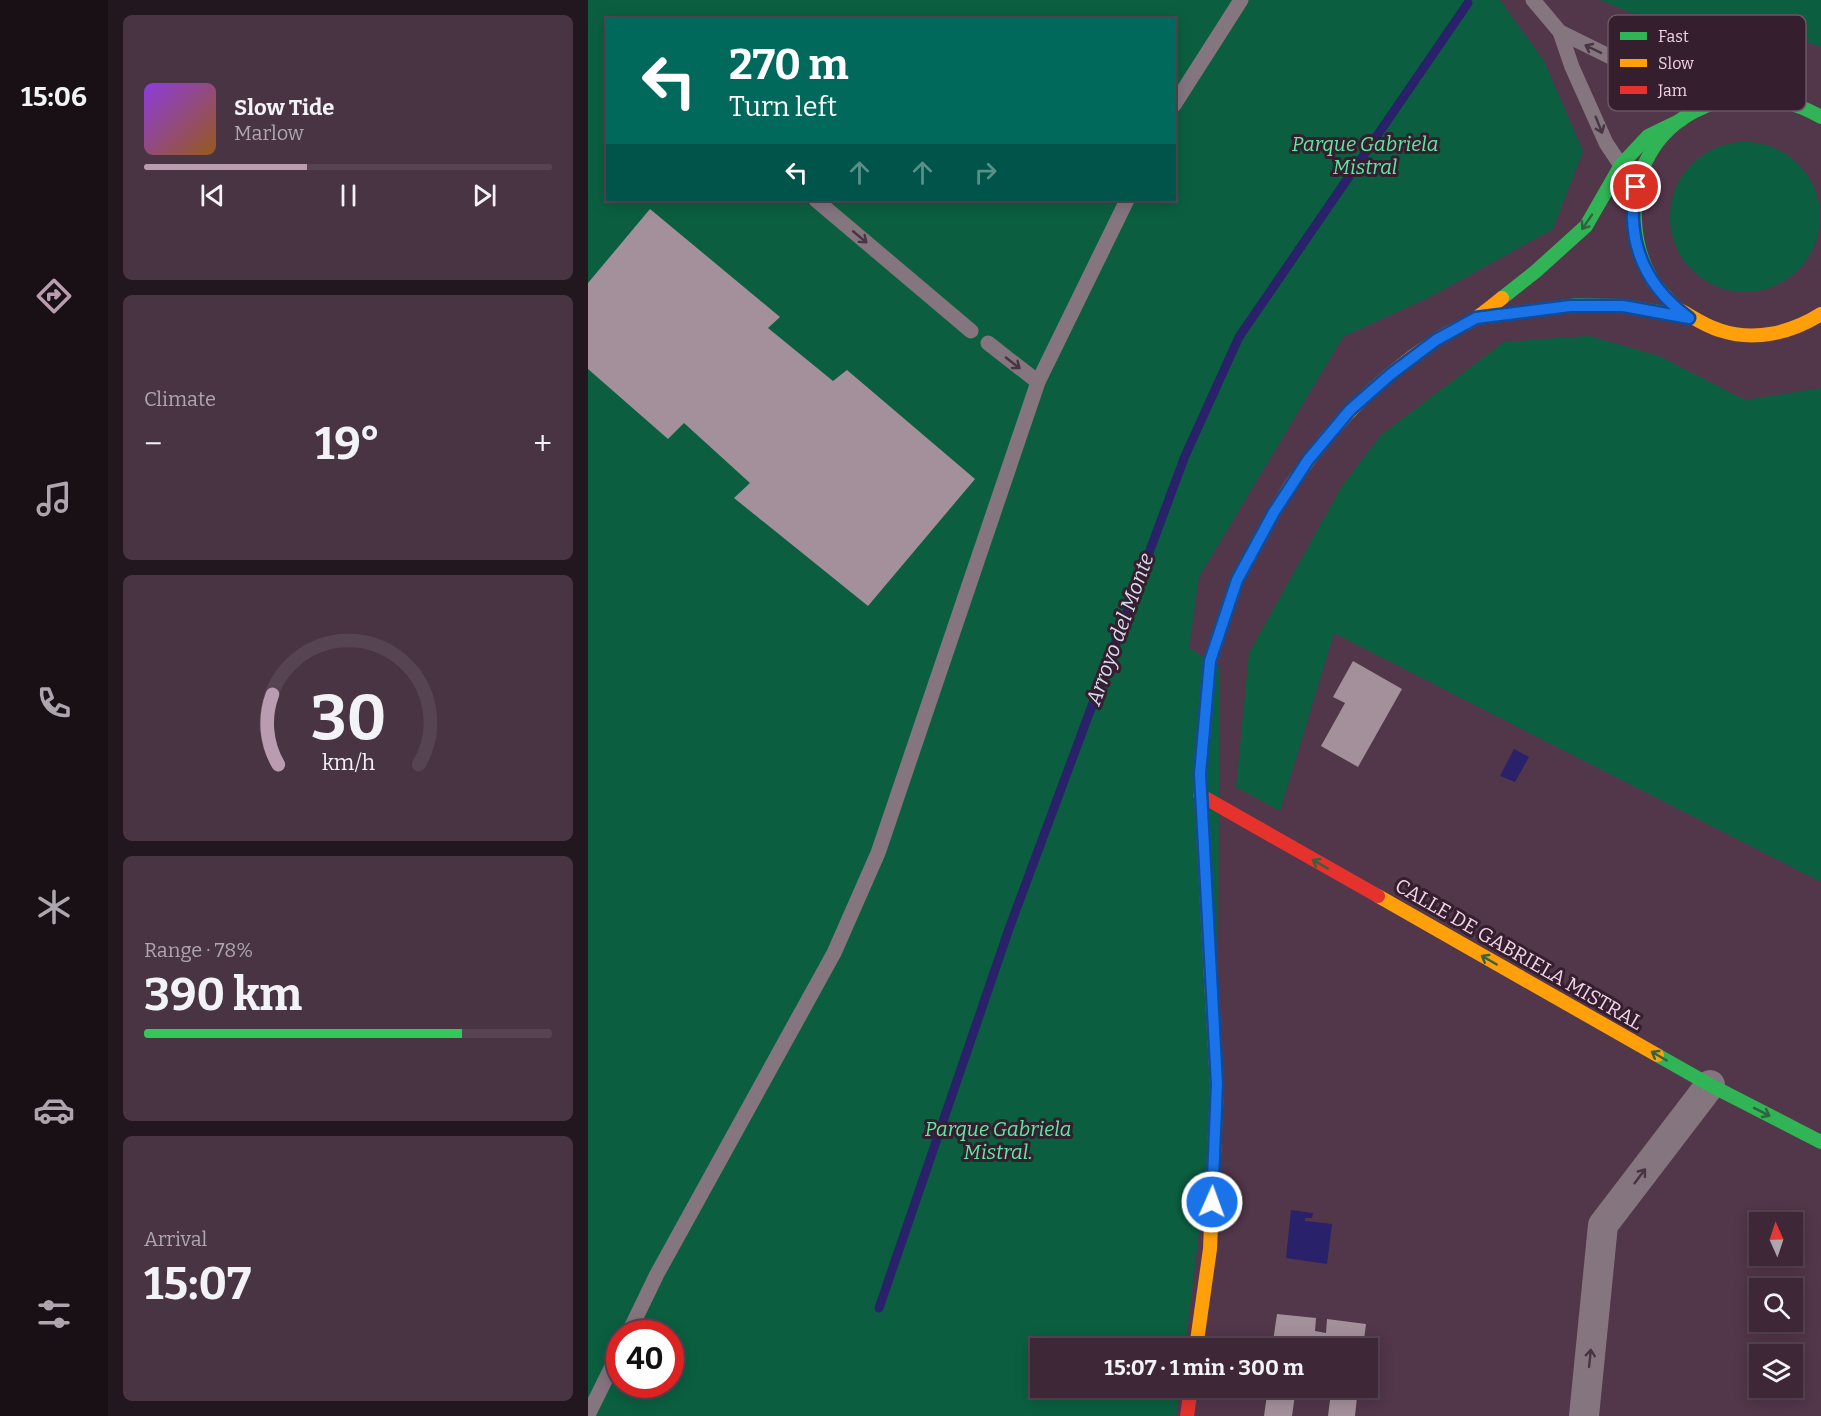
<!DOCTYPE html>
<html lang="en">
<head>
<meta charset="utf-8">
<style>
  :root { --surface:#3e2838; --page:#493443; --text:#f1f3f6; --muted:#ada6ae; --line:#574453; --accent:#ba9cb1 }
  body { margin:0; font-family:Bitter,serif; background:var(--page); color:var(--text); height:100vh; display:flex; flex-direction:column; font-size:22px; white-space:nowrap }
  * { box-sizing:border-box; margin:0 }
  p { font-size:20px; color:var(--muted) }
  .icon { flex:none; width:33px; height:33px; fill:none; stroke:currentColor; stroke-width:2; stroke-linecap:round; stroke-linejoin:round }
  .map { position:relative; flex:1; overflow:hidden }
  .details { display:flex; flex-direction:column; gap:15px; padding:15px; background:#22161f; width:480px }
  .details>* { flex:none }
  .banner { position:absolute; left:18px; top:18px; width:570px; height:183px; border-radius:0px; box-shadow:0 3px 15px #0003,0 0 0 2px var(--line); background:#00695c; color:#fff; overflow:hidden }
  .needle { width:39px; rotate:357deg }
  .fabs { position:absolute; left:1161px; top:1212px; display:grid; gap:12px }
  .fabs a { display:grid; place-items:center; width:54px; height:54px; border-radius:0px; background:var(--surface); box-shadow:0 3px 15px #0003,0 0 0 2px var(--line); font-size:30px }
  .speed { position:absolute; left:18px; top:1320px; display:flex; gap:12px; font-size:30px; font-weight:700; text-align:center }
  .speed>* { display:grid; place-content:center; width:78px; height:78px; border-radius:50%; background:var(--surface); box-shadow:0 3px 15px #0003,0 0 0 2px var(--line); line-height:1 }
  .speed .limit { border:9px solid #d22; background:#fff; color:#111 }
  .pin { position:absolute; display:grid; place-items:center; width:51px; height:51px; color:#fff; margin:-26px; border:3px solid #fff; border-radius:50%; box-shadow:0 2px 6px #0007 }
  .me { position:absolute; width:66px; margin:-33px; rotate:2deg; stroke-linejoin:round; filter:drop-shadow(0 0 4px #0008) }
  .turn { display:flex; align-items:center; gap:21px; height:126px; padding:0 24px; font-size:27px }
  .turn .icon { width:78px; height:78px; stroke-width:2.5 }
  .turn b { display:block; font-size:42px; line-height:51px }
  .lanes { display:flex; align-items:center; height:57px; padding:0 24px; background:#0003; justify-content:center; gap:30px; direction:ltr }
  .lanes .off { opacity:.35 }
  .big { font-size:45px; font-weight:700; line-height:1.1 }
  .details .tile { flex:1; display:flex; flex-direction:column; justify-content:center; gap:9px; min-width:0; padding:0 21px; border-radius:9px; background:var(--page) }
  .details .dial { align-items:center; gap:0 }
  .dial svg { height:156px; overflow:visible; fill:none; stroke:var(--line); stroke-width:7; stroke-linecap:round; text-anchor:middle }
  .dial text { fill:var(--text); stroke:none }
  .song { display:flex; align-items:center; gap:18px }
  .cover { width:72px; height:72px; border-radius:9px; background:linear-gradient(135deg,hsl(270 70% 55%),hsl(30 70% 35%)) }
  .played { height:6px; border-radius:3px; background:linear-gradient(90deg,var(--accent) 40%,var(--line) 40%) }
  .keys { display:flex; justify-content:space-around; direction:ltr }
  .heat { display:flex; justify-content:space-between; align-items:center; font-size:33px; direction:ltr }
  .charge { height:9px; border-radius:4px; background:linear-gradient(90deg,#34c759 78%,var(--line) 0) }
  .trip { position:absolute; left:442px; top:1338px; width:348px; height:60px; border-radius:0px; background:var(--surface); box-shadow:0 3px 15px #0003,0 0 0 2px var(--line); font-weight:700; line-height:60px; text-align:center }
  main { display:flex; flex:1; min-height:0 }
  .tabs { display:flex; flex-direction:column; width:108px; justify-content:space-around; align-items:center; background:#191016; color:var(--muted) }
  .tabs .icon { width:42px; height:42px }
  .tabs .active { color:var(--accent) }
  .tabs b { font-size:27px; color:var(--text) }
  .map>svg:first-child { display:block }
  .green { fill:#0b5f40; fill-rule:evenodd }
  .water { fill:#29216a }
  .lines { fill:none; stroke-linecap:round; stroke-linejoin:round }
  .stream { stroke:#29216a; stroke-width:9 }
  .building { fill:#a4909b }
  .lane { stroke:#84757f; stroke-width:15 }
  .street { stroke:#84757f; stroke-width:30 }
  .fast { stroke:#30b455; stroke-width:14 }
  .slow { stroke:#ff9f0a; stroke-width:14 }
  .jam { stroke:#e5322d; stroke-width:14 }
  .oneway { stroke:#493442 }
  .oneway2 { stroke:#336240 }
  .route-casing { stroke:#114b97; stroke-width:15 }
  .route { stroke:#1a73e8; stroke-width:10 }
  .labels { text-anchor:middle; stroke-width:6; stroke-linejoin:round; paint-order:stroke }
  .park-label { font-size:20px; font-style:italic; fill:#5ceaa4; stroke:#351e2e }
  .street-label { font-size:20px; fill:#f2d3e8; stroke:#351e2e }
  .water-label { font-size:21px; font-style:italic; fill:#d7dbf2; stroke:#351e2e }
  .key { fill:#351e2e; stroke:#6e5466; stroke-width:1.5 }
  .key-label { font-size:16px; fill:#f2d3e8 }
</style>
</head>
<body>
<main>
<nav class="tabs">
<b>15:06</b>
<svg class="icon active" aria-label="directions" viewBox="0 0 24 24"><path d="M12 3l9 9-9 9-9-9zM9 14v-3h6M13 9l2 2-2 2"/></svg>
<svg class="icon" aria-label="music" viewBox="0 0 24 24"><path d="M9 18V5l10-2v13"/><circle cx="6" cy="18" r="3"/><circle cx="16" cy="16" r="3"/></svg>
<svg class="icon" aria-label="phone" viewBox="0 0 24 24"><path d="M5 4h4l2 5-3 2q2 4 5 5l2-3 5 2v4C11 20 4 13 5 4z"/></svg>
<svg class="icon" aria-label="climate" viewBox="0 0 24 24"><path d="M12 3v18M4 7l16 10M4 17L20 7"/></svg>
<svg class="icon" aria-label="car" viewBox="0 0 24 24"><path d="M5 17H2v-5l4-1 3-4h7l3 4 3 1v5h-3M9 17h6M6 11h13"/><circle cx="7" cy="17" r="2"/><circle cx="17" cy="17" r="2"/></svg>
<svg class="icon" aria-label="filters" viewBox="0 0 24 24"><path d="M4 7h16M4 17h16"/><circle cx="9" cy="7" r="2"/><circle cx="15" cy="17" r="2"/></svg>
</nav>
<section class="details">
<div class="tile">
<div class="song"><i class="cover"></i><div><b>Slow Tide</b><p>Marlow</p></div></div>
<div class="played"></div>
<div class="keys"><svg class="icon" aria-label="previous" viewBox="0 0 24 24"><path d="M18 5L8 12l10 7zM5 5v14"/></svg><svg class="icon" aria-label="pause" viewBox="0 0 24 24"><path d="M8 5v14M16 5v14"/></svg><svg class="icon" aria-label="next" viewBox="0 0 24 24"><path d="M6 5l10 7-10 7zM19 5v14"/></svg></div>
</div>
<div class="tile"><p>Climate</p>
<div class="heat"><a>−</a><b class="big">19°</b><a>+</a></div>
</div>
<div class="tile dial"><svg viewBox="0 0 100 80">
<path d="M14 69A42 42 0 1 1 86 69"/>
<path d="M14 69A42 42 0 0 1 11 33" stroke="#ba9cb1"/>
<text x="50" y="56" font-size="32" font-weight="700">30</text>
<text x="50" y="72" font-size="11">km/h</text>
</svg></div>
<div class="tile"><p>Range · 78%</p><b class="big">390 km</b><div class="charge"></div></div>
<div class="tile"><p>Arrival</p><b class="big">15:07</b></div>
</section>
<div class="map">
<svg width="1233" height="1416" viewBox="0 0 1233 1416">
  <rect width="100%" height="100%" fill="#52364a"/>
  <g class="green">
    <path d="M 0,0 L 912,0 L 956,61 L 995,151 L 965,229 L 844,296 L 755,337 L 611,577 L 601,648 L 632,667 L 629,1085 L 597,1348 L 453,1348 L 453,1388 L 592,1388 L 588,1416 L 0,1416 ZM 20,20 L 586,20 L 586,200 L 20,200 ZM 32,1334 L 82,1334 L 82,1384 L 32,1384 Z"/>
    <path d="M 1012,0 L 1233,0 L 1233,47 L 1171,26 L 1063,21 Z"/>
    <circle cx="1157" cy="217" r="75"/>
    <path d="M 1001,336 L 1071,356 L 1157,400 L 1233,388 L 1233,882 L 746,633 L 692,811 L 648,787 L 661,653 L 754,486 L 793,435 L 916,342 Z"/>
  </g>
  <g class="water">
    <path d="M 926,749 L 941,757 L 927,782 L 912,776 Z"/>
    <path d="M 703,1210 L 725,1213 L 724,1218 L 717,1218 L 717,1221 L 744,1224 L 739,1264 L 698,1258 Z"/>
  </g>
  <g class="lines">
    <path class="stream" d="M 291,1308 L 422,926 L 597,456 L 651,337 L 880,3"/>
  </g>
  <g class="building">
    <path d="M 62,209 L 192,317 L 180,328 L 245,381 L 259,370 L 387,479 L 280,606 L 146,498 L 162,483 L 96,423 L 80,439 L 0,369 L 0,283 Z"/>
    <path d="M 765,661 L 814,689 L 770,767 L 733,746 L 757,703 L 745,697 Z"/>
    <path d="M 689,1314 L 728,1318 L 727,1331 L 738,1333 L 739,1319 L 778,1324 L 775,1348 L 684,1348 Z"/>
    <path d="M 680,1388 L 708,1388 L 704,1416 L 676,1416 Z"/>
    <path d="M 719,1388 L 770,1388 L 767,1416 L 740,1416 L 743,1392 Z"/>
  </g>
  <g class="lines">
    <g class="lane">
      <path d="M 945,0 L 972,32 L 984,67 L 1018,143 L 1034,167"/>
      <path d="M 972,32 L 1037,64 L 1144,92"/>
      <path d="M 586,105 L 653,0"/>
      <path d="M 228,200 L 383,331"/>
      <path d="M 400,343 L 450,382"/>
      <path d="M 40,1334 L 69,1274 L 246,953 L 290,853 L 450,382 L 539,200"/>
      <path d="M 0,1415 L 32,1350"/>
    </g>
    <path class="street" d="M 996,1416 L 1015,1225 L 1122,1085"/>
    <g class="fast">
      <path d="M 914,298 L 947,272 L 998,226 L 1033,165 L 1060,136 L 1093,120"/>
      <path d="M 1086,306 C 1079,297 1068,288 1063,278 C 1053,260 1048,241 1047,221 C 1041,118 1148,67 1233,117"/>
      <path d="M 889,318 L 989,305 L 1035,306 L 1100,317"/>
      <path d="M 622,961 L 612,774 L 622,661 L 649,580 L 685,514"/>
      <path d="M 1069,1055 L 1122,1085 L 1233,1142"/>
    </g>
    <g class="slow">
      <path d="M 1086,306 L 1090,309 C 1103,316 1117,326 1131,330 C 1166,342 1203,333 1233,314"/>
      <path d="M 685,514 C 725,445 780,385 848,340 C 860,332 875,326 888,318 C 897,312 905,305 914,298"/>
      <path d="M 790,896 L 1069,1055"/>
      <path d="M 608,1348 L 622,1249 L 629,1085 L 622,961"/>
    </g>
    <g class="jam">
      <path d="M 612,795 L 790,896"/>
      <path d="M 599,1416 L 603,1388"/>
    </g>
  </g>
  <defs><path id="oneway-shaft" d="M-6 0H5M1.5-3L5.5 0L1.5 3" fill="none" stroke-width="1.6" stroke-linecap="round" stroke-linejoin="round" transform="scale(1.5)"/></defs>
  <g class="oneway">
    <use href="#oneway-shaft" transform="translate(1005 49) rotate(-154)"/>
    <use href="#oneway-shaft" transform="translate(1011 125) rotate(68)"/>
    <use href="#oneway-shaft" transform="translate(272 237) rotate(40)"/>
    <use href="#oneway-shaft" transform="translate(425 363) rotate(38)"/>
    <use href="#oneway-shaft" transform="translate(1052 1176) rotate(-53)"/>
    <use href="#oneway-shaft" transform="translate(1002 1358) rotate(-84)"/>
  </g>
  <g class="oneway2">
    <use href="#oneway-shaft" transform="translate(999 222) rotate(125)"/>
    <use href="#oneway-shaft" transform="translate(732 864) rotate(-150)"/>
    <use href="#oneway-shaft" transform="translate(901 960) rotate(-150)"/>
    <use href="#oneway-shaft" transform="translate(1071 1056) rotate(-150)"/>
    <use href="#oneway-shaft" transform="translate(1174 1112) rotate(27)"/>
  </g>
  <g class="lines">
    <g class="route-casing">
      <path id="route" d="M 624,1202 L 629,1084 L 612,774 L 622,661 L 649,580 L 686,512 L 720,460 L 762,410 L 803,374 L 848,340 L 888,318 L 982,306 L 1035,306 L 1101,318 C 1068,294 1047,261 1045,220 C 1044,209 1047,198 1048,187"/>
    </g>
    <use href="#route" class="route"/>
  </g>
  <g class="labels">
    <g class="park-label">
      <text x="777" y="151">Parque Gabriela<tspan x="777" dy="23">Mistral</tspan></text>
      <text x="410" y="1136">Parque Gabriela<tspan x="410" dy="23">Mistral.</tspan></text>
    </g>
    <g class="street-label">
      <text transform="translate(931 954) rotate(30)" y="7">CALLE DE GABRIELA MISTRAL</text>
    </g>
    <g class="water-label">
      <text transform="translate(532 629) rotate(-70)" y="7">Arroyo del Monte</text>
    </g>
  </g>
  <rect x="1020" y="15" width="198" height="96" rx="9" class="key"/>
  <rect x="1032" y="32" width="27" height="8" fill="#30b455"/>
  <rect x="1032" y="59" width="27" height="8" fill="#ff9f0a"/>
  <rect x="1032" y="86" width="27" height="8" fill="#e5322d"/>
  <g class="key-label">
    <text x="1070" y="42">Fast</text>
    <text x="1070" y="69">Slow</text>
    <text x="1070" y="96">Jam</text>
  </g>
</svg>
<div class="fabs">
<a><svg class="needle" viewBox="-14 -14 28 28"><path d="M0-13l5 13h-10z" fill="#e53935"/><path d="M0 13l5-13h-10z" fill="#ada6ae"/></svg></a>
<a><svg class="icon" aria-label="search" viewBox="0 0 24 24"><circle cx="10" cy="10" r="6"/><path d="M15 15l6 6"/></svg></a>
<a><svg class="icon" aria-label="layers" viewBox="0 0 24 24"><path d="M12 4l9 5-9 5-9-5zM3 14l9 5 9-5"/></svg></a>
</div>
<div class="speed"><div class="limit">40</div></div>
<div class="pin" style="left:1048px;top:187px;background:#d93025"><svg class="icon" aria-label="arrive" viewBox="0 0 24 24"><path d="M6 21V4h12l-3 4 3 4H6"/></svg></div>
<svg class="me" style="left:624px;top:1202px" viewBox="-20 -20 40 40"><circle r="17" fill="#1a73e8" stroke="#fff" stroke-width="3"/><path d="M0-11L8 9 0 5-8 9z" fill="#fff"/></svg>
<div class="trip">15:07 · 1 min · 300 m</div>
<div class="banner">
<div class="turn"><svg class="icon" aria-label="left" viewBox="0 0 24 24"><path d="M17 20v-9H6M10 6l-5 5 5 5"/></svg><div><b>270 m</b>Turn left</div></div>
<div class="lanes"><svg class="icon" aria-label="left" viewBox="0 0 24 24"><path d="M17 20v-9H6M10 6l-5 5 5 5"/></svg><svg class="icon off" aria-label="ahead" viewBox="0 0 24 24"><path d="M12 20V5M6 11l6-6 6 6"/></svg><svg class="icon off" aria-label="ahead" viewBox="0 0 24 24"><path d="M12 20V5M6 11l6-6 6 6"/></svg><svg class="icon off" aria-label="right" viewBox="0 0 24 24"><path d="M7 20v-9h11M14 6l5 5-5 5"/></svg></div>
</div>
</div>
</main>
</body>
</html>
